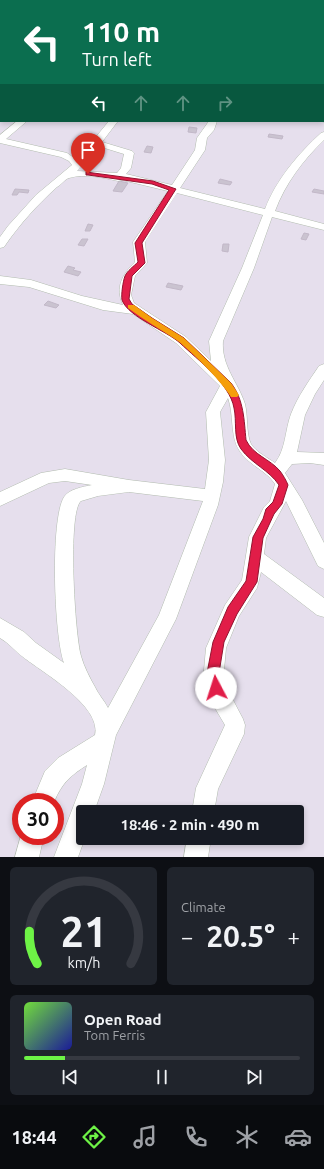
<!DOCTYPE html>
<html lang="en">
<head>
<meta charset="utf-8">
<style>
  :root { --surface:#171b24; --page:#20242c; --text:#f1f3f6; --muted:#9ea1a6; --line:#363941; --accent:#6ef346 }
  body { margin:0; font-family:Ubuntu,sans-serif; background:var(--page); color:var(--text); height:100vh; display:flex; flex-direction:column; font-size:15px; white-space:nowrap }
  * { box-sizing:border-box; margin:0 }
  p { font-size:13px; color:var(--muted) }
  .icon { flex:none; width:22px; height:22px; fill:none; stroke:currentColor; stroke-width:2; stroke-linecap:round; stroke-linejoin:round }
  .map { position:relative; height:857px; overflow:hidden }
  .drawer { display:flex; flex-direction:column; gap:10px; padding:10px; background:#0d0f14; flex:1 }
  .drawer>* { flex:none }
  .banner { position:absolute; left:0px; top:0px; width:324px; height:122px; box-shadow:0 2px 6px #0003; background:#0b6e4f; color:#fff; overflow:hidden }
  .speed { position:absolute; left:12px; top:793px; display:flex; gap:8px; font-size:20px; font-weight:700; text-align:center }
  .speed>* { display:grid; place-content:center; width:52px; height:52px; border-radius:50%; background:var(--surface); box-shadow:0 2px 6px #0003; line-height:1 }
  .speed .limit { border:6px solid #d22; background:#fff; color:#111 }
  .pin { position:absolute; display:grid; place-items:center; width:34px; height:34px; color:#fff; margin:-41px -17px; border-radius:50% 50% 50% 0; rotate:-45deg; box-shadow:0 0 4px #0007 }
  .pin .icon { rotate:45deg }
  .me { position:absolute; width:44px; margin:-22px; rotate:355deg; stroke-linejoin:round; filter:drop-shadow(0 0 3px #0008) }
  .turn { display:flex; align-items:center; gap:14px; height:84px; padding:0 16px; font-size:18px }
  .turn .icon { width:52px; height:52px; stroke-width:2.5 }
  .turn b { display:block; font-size:28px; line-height:34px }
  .lanes { display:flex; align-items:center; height:38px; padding:0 16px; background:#0003; justify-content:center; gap:20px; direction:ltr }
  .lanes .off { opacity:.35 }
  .big { font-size:30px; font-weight:700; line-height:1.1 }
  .drawer .card { flex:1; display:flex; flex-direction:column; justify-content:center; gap:6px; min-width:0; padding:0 14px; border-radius:6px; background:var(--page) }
  .drawer .dial { align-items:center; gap:0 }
  .dial svg { height:104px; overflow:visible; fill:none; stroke:var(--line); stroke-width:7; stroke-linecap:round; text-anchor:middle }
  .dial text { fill:var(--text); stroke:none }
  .song { display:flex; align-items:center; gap:12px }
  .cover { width:48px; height:48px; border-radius:6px; background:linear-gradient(135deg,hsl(100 70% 55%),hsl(240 70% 35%)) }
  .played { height:4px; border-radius:2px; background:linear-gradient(90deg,var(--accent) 15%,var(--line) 15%) }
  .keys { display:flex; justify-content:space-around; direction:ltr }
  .heat { display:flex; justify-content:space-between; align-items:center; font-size:22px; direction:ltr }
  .drawer .tiles { flex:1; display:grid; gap:10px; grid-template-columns:1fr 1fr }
  .card:last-child { grid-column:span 2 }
  .trip { position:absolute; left:76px; top:805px; width:228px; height:40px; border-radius:4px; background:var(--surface); box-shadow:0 2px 6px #0003; font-weight:700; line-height:40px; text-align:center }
  .tab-bar { display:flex; height:64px; justify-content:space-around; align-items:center; background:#090b0e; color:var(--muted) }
  .tab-bar .icon { width:28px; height:28px }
  .tab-bar .selected { color:var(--accent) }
  .tab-bar b { font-size:18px; color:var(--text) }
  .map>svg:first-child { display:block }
  .building { fill:#cac3d0; stroke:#c2b8c8 }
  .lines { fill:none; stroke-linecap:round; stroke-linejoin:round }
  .minor-casing { stroke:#b2bcaf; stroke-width:1 }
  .minor { fill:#fff; fill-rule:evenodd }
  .route { fill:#e11d48; stroke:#92132f }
  .slow { fill:#f59e0b }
</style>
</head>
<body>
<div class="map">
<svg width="324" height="857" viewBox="0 0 324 857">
  <rect width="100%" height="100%" fill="#e6dfed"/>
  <g class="building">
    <path d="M 189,127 L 197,128 L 196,133 L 188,132 Z"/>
    <path d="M 269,134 L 283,136 L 282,139 L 268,137 Z"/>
    <path d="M 147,146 L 153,147 L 151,153 L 144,152 Z"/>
    <path d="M 220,179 L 232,182 L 230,185 L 218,183 Z"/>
    <path d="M 119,181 L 128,183 L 122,192 L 113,191 Z"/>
    <path d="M 15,189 L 29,190 L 28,193 L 19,192 L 17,195 L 12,195 Z"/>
    <path d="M 314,189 L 324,191 L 324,194 L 312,192 Z"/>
    <path d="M 88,224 L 93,225 L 90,231 L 85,231 Z"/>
    <path d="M 304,233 L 309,234 L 306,240 L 301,239 Z"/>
    <path d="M 82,239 L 88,239 L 84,246 L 78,245 Z"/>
    <path d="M 223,244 L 229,244 L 228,252 L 222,251 Z"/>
    <path d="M 68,266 L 75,268 L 73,270 L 81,272 L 78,276 L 64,272 Z"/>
    <path d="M 168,283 L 183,286 L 181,290 L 166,287 Z"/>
    <path d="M 48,301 L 59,305 L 56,308 L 44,305 Z"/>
  </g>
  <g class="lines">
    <g class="minor-casing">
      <g id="minor">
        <path d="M 8,0 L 15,0 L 8,1 Z"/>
        <path d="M 69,0 L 76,0 L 69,1 Z"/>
        <rect x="129" y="0" width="13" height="1"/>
        <rect x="282" y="0" width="6" height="1"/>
        <path d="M 0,7 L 1,7 L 0,12 Z"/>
        <rect x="323" y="18" width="1" height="4"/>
        <rect x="0" y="61" width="1" height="4"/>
        <path d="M 323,116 L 324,116 L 324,122 L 320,121 L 323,121 Z"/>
        <path d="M 17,121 L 27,121 L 6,139 L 67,153 L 77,160 L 109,121 L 118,121 L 102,142 L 132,151 L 134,153 L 131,168 L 126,174 L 172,185 L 195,150 L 197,138 L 209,121 L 217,121 L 214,130 L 207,138 L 205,150 L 180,188 L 265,209 C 276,180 298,154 321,133 L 324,132 L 324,140 C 303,160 285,184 275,211 L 324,224 L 324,230 L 272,217 L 254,268 L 223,341 C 221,366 238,382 245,404 C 248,416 246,434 251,444 C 256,452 268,458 275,463 C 286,449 285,430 291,414 C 298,396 309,381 319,366 L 324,364 L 324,380 L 315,394 L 305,415 L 297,452 L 324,453 L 324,465 L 310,463 L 292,464 L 285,473 L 302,500 L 324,543 L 324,569 L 318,566 L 286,501 L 266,538 L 264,554 L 324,598 L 324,617 L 317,615 L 261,572 L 257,588 L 239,616 L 226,648 L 223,681 L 243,719 L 245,725 L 244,734 L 218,789 L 214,812 L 192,812 L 196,788 L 225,725 L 212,703 L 203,681 L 206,648 L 225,605 L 242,580 L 249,537 L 264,507 L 270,501 L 275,484 C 266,470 248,465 239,450 C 230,436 234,414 228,398 L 220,412 L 225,460 L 223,482 L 218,505 L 176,619 L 116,735 L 104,784 L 94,812 L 83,812 L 83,838 L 85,838 L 78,857 L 54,857 L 82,784 L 87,765 C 70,776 62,783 54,802 L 32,802 L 45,771 L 58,758 L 95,735 C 102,706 42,672 23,657 C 15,651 9,643 0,638 L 0,618 L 24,632 L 36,643 L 64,663 C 54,636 50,520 64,497 C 69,489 83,487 92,485 L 65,481 L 49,483 L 0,506 L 0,492 L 41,473 L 65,469 L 129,480 L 205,489 L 209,460 L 206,412 L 220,386 L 176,343 L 133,314 L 103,310 L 29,287 L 0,284 L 0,276 L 31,280 L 82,296 L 123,305 C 115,287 122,275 135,262 L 133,242 L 168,191 L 122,180 L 118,181 C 105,178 84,173 69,178 C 65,179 61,185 57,187 C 37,205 19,225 4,247 L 0,248 L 0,237 L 8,226 L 36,195 L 72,165 L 69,161 L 61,157 L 0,143 L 0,135 ZM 98,146 L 124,154 L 121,168 L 117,173 L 77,171 ZM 177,193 L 263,215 L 242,268 L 209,341 L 211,361 L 186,337 L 134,303 L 131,295 L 135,276 L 147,263 L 145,242 ZM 129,492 L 203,501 L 159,615 L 108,708 C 104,700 98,694 95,687 C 90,678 84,667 81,656 C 75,636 67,512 81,501 L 98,496 Z"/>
        <path d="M 21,835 L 21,836 L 44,836 L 39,857 L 15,857 Z"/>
        <path d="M 187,838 L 211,838 L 208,857 L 184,857 Z"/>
      </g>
    </g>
    <use href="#minor" class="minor"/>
  </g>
  <path class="route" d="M 86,172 L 153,181 L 176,189 L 142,243 L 145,263 L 132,276 L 129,299 L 132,304 L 152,318 L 184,338 L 231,383 C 244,400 244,420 246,440 C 253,455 270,459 280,471 C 283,475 286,480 288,485 L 282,504 L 274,514 L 263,538 L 257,582 L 237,614 L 224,642 L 219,673 L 222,688 L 220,692 L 216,694 L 211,692 L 207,673 L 213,642 L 228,607 L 246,581 L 253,537 L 263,519 L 266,509 L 273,502 L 279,485 C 269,470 252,464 241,449 C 233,438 237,421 234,408 C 230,384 198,360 180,343 C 167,331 128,317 122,300 C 121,295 123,281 125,276 C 127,271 134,266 138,262 L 135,243 L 169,190 L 152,184 L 88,175 L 86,175 Z"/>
  <path class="slow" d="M 128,305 L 134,305 L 152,318 L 184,338 L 231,383 L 239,395 L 237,397 L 231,397 C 222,382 192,352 178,341 C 162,330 144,320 128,308 Z"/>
</svg>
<div class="speed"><div class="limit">30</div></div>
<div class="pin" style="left:88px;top:174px;background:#d93025"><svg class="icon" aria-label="arrive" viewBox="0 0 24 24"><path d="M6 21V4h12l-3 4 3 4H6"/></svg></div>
<svg class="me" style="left:216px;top:688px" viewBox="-20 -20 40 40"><circle r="19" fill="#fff"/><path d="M0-13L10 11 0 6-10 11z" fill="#e11d48"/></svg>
<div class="trip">18:46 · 2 min · 490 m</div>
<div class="banner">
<div class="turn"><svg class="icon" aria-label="left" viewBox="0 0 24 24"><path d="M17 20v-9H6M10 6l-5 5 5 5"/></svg><div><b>110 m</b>Turn left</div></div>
<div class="lanes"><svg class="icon" aria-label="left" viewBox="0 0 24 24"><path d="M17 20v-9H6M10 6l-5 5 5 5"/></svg><svg class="icon off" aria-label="ahead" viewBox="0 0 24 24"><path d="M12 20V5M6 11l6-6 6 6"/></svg><svg class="icon off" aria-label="ahead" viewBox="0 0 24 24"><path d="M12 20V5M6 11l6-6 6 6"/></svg><svg class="icon off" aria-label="right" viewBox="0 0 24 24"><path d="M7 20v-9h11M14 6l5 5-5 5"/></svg></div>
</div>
</div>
<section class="drawer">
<div class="tiles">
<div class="card dial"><svg viewBox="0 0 100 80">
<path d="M14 69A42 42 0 1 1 86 69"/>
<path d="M14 69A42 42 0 0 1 8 44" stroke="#6ef346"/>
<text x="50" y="56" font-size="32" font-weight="700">21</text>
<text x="50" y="72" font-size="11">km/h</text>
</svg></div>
<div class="card"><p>Climate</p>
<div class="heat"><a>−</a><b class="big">20.5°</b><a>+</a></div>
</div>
<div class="card">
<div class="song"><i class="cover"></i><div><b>Open Road</b><p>Tom Ferris</p></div></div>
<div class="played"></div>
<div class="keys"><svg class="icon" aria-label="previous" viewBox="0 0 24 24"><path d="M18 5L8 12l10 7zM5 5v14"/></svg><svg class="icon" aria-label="pause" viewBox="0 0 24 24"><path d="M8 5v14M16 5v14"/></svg><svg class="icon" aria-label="next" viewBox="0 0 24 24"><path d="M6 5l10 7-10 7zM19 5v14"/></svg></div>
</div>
</div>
</section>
<nav class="tab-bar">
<b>18:44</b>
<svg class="icon selected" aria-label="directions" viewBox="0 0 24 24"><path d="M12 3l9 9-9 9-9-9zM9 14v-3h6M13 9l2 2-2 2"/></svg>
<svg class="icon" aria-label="music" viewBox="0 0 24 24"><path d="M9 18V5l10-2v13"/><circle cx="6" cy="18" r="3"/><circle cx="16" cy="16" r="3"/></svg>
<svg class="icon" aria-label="phone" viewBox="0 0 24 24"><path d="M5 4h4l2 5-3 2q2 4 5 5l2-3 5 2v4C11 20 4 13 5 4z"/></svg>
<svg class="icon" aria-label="climate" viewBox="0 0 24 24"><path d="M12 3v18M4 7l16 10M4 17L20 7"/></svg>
<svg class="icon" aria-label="car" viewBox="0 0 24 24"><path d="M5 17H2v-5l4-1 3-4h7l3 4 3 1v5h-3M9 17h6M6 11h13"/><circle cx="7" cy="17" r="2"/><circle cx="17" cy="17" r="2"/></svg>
</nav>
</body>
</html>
